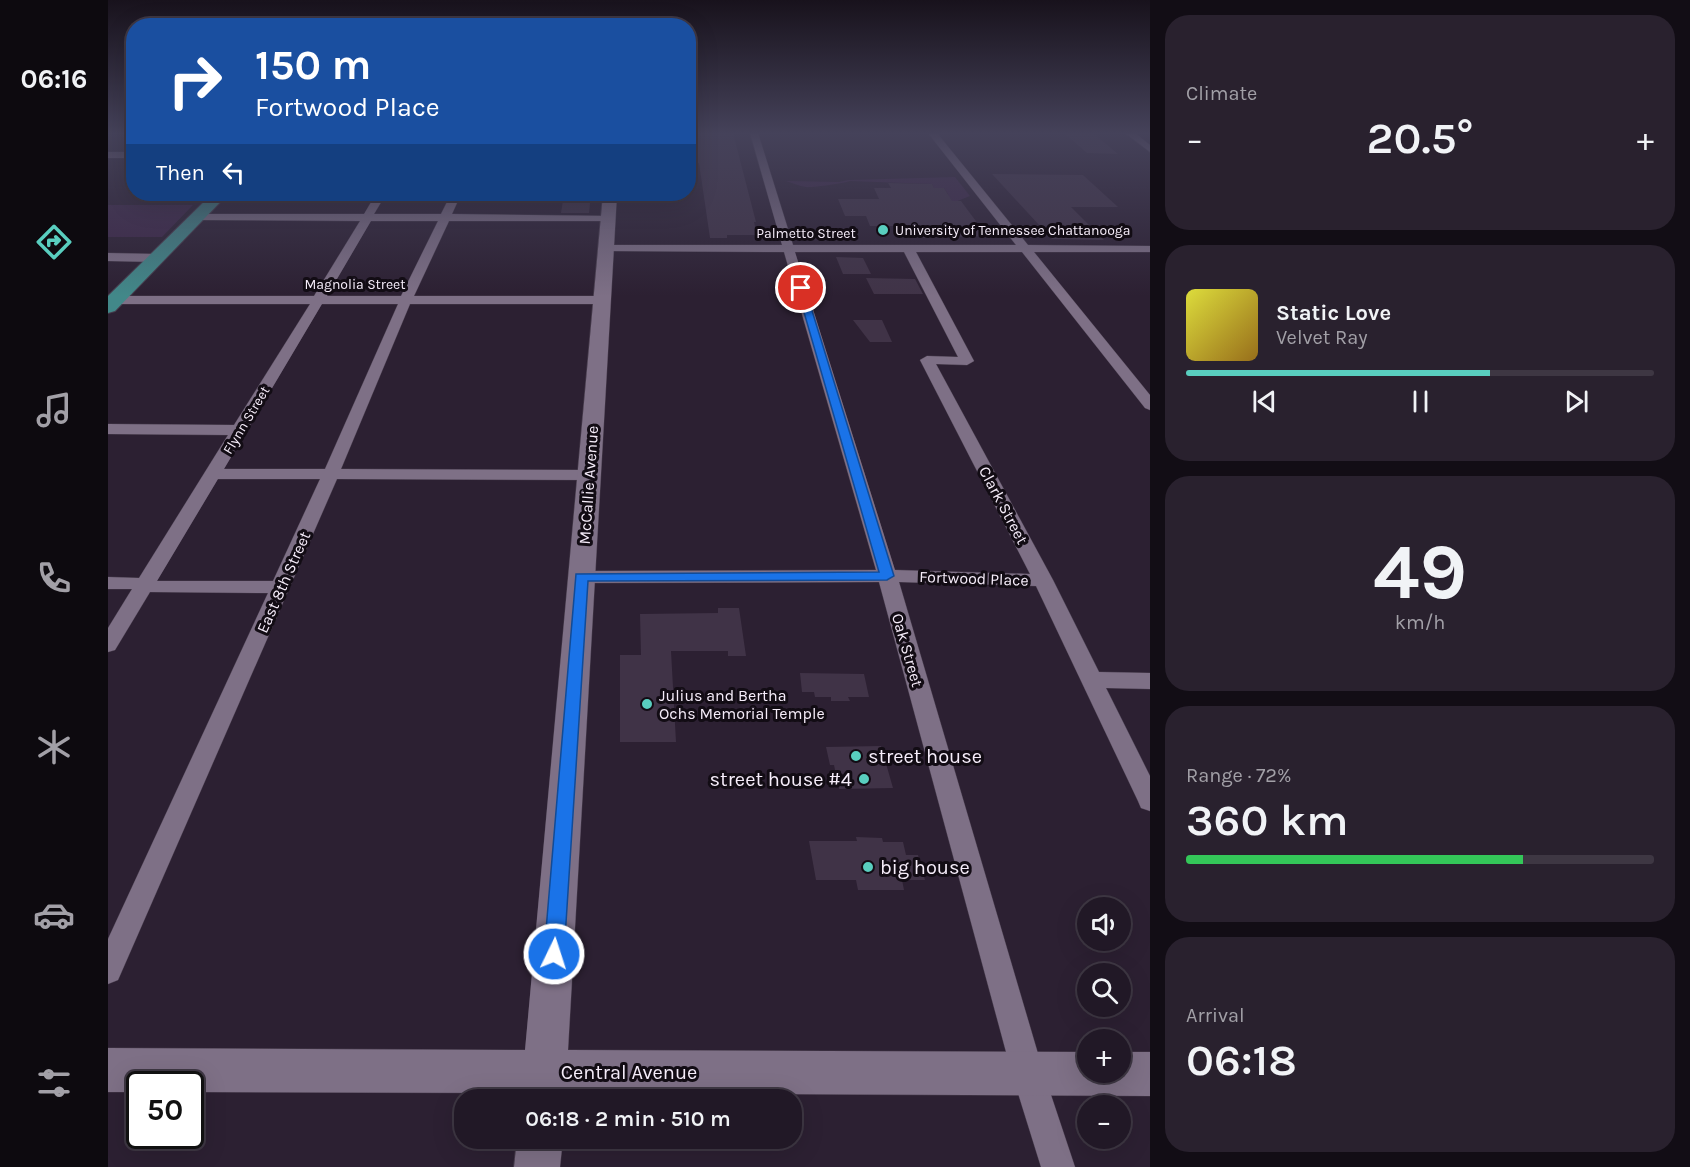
<!DOCTYPE html>
<html lang="en">
<head>
<meta charset="utf-8">
<style>
  :root { --surface:#211826; --page:#29212e; --text:#f1f3f6; --muted:#a2a0a7; --line:#3e3743; --accent:#59cebf }
  body { margin:0; font-family:Karla,sans-serif; background:var(--page); color:var(--text); height:100vh; display:flex; flex-direction:column; font-size:22px; white-space:nowrap }
  * { box-sizing:border-box; margin:0 }
  p { font-size:20px; color:var(--muted) }
  .icon { flex:none; width:33px; height:33px; fill:none; stroke:currentColor; stroke-width:2; stroke-linecap:round; stroke-linejoin:round }
  .map { position:relative; flex:1; overflow:hidden }
  .details { display:flex; flex-direction:column; gap:15px; padding:15px; background:#120d15; width:540px }
  .details>* { flex:none }
  .hud { position:absolute; left:18px; top:18px; width:570px; height:183px; border-radius:24px; box-shadow:0 6px 24px #0002,0 0 0 2px var(--line); background:#1a4fa0; color:#fff; overflow:hidden }
  .tools { position:absolute; left:969px; top:897px; display:grid; gap:12px }
  .tools a { display:grid; place-items:center; width:54px; height:54px; border-radius:50%; background:var(--surface); box-shadow:0 6px 24px #0002,0 0 0 2px var(--line); font-size:30px }
  .speed { position:absolute; left:18px; top:1071px; display:flex; gap:12px; font-size:30px; font-weight:700; text-align:center }
  .speed>* { display:grid; place-content:center; width:78px; height:78px; border-radius:50%; background:var(--surface); box-shadow:0 6px 24px #0002,0 0 0 2px var(--line); line-height:1 }
  .speed .limit { border:3px solid #111; border-radius:9px; background:#fff; color:#111 }
  .pin { position:absolute; display:grid; place-items:center; width:51px; height:51px; color:#fff; margin:-26px; border:3px solid #fff; border-radius:50%; box-shadow:0 2px 6px #0007 }
  .me { position:absolute; width:66px; margin:-33px; rotate:4deg; stroke-linejoin:round; filter:drop-shadow(0 0 4px #0008) }
  .turn { display:flex; align-items:center; gap:21px; height:126px; padding:0 30px; font-size:27px }
  .turn .icon { width:78px; height:78px; stroke-width:2.5 }
  .turn b { display:block; font-size:42px; line-height:51px }
  .then { display:flex; align-items:center; height:57px; padding:0 30px; background:#0003; gap:12px; font-size:22px }
  .big { font-size:45px; font-weight:600; line-height:1.1 }
  .details .tile { flex:1; display:flex; flex-direction:column; justify-content:center; gap:9px; min-width:0; padding:0 21px; border-radius:24px; background:var(--page) }
  .details .dial { align-items:center; gap:0 }
  .dial b { font-size:78px; line-height:1 }
  .song { display:flex; align-items:center; gap:18px }
  .cover { width:72px; height:72px; border-radius:9px; background:linear-gradient(135deg,hsl(60 70% 55%),hsl(40 70% 35%)) }
  .played { height:6px; border-radius:3px; background:linear-gradient(90deg,var(--accent) 65%,var(--line) 65%) }
  .keys { display:flex; justify-content:space-around; direction:ltr }
  .heat { display:flex; justify-content:space-between; align-items:center; font-size:33px; direction:ltr }
  .charge { height:9px; border-radius:4px; background:linear-gradient(90deg,#34c759 72%,var(--line) 0) }
  .trip { position:absolute; left:346px; top:1089px; width:348px; height:60px; border-radius:24px; background:var(--surface); box-shadow:0 6px 24px #0002,0 0 0 2px var(--line); font-weight:600; line-height:60px; text-align:center }
  main { display:flex; flex:1; min-height:0 }
  .tab-bar { display:flex; flex-direction:column; width:108px; justify-content:space-around; align-items:center; background:#0d0a0f; color:var(--muted) }
  .tab-bar .icon { width:42px; height:42px }
  .tab-bar .on { color:var(--accent) }
  .tab-bar b { font-size:27px; color:var(--text) }
  .map>svg:first-child { display:block }
  .green { fill:#3d2748 }
  .building { fill:#403347 }
  .lines { fill:none; stroke-linecap:round; stroke-linejoin:round }
  .street-casing { stroke:#463b4b; stroke-width:1 }
  .secondary-casing { stroke:#463b4b; stroke-width:1 }
  .primary-casing { stroke:#463b4b; stroke-width:2 }
  .street { fill:#7e7086; fill-rule:evenodd }
  .secondary { fill:#7e7086; fill-rule:evenodd }
  .primary { fill:#428889; fill-rule:evenodd }
  .route { fill:#1a73e8; stroke:#114b97; stroke-width:1.5 }
  .poi-dot { fill:#59cebf; stroke:#120c14; stroke-width:2 }
  .labels { text-anchor:middle; stroke-width:6; stroke-linejoin:round; paint-order:stroke }
  .far-poi-label { font-size:14px; fill:#f6edfa; stroke:#120c14; text-anchor:start }
  .far-street-label { font-size:14px; fill:#f6edfa; stroke:#120c14 }
  .street-label { font-size:16px; fill:#f6edfa; stroke:#120c14 }
  .poi-label { font-size:16px; fill:#f6edfa; stroke:#120c14; text-anchor:start }
  .near-poi-label { font-size:20px; fill:#f6edfa; stroke:#120c14; text-anchor:start }
  .near-street-label { font-size:20px; fill:#f6edfa; stroke:#120c14 }
</style>
</head>
<body>
<main>
<nav class="tab-bar">
<b>06:16</b>
<svg class="icon on" aria-label="directions" viewBox="0 0 24 24"><path d="M12 3l9 9-9 9-9-9zM9 14v-3h6M13 9l2 2-2 2"/></svg>
<svg class="icon" aria-label="music" viewBox="0 0 24 24"><path d="M9 18V5l10-2v13"/><circle cx="6" cy="18" r="3"/><circle cx="16" cy="16" r="3"/></svg>
<svg class="icon" aria-label="phone" viewBox="0 0 24 24"><path d="M5 4h4l2 5-3 2q2 4 5 5l2-3 5 2v4C11 20 4 13 5 4z"/></svg>
<svg class="icon" aria-label="climate" viewBox="0 0 24 24"><path d="M12 3v18M4 7l16 10M4 17L20 7"/></svg>
<svg class="icon" aria-label="car" viewBox="0 0 24 24"><path d="M5 17H2v-5l4-1 3-4h7l3 4 3 1v5h-3M9 17h6M6 11h13"/><circle cx="7" cy="17" r="2"/><circle cx="17" cy="17" r="2"/></svg>
<svg class="icon" aria-label="filters" viewBox="0 0 24 24"><path d="M4 7h16M4 17h16"/><circle cx="9" cy="7" r="2"/><circle cx="15" cy="17" r="2"/></svg>
</nav>
<div class="map">
<svg width="1042" height="1167" viewBox="0 0 1042 1167">
  <rect width="100%" height="100%" fill="#2c2032"/>
  <g class="green">
    <path d="M 847,177 L 862,196 L 842,204 L 840,194 L 836,188 L 826,188 L 824,184 L 742,181 C 738,183 703,188 698,187 C 691,186 685,183 678,181 L 731,182 L 740,180 Z"/>
    <path d="M 0,205 L 85,205 L 54,237 L 0,237 Z"/>
  </g>
  <g class="building">
    <path d="M 581,133 L 625,133 L 648,222 L 646,222 L 649,235 L 619,235 L 619,238 L 602,238 L 591,163 L 588,163 L 587,154 L 584,154 Z"/>
    <path d="M 956,133 L 985,133 L 1010,154 L 979,153 Z"/>
    <path d="M 884,174 L 975,175 L 1010,207 L 963,207 L 996,240 L 944,239 Z"/>
    <path d="M 780,183 L 824,184 L 826,188 L 836,188 L 844,201 L 853,201 L 879,236 L 813,238 L 806,226 L 762,226 L 758,216 L 737,216 L 730,199 L 771,199 L 766,188 L 783,188 Z"/>
    <path d="M 456,194 L 483,194 L 481,213 L 453,213 Z"/>
    <path d="M 728,257 L 755,258 L 763,274 L 735,274 Z"/>
    <path d="M 758,278 L 807,279 L 815,294 L 766,294 Z"/>
    <path d="M 745,320 L 774,320 L 784,342 L 762,342 Z"/>
    <path d="M 610,608 L 631,608 L 638,656 L 620,656 L 620,651 L 563,651 L 568,742 L 512,742 L 512,655 L 533,655 L 532,614 L 610,613 Z"/>
    <path d="M 692,673 L 756,674 L 761,697 L 740,697 L 742,701 L 723,701 L 723,697 L 707,697 L 706,692 L 694,692 Z"/>
    <path d="M 773,746 L 785,788 L 731,789 L 726,765 L 722,765 L 718,747 Z"/>
    <path d="M 748,837 L 774,838 L 775,842 L 795,842 L 798,855 L 810,855 L 817,880 L 794,880 L 796,890 L 750,890 L 748,880 L 708,880 L 701,841 L 749,841 Z"/>
  </g>
  <g class="lines">
    <g class="street-casing">
      <g id="street">
        <path d="M 642,133 L 650,133 L 685,245 L 908,245 L 820,133 L 829,133 L 920,245 L 1042,246 L 1042,252 L 926,252 L 1042,395 L 1042,410 L 1037,408 L 914,252 L 808,252 L 866,361 L 859,365 L 828,364 L 945,580 L 991,672 L 1042,673 L 1042,689 L 998,688 L 1042,776 L 1042,811 L 1033,808 L 1030,801 L 928,586 L 791,582 L 936,1074 L 967,1167 L 933,1167 L 904,1074 L 771,582 L 473,583 L 466,581 L 463,577 L 466,573 L 473,571 L 768,570 L 676,252 L 498,251 L 492,248 L 498,245 L 674,245 ZM 687,252 L 796,252 L 850,357 L 819,356 L 812,360 L 922,574 L 787,570 Z"/>
        <path d="M 1017,133 L 1027,133 L 1042,145 L 1042,152 Z"/>
        <rect x="0" y="152" width="26" height="6"/>
        <path d="M 268,194 L 278,194 L 266,214 L 333,214 L 343,194 L 353,194 L 344,214 L 505,216 L 506,218 L 501,221 L 341,221 L 306,296 L 495,296 L 501,300 L 495,304 L 302,304 L 233,469 L 481,470 L 487,471 L 489,475 L 487,479 L 481,480 L 229,479 L 10,980 L 0,984 L 0,939 L 160,593 L 42,592 L 7,650 L 0,652 L 0,628 L 24,589 L 0,589 L 0,577 L 31,578 L 120,435 L 0,434 L 0,424 L 126,425 L 202,304 L 0,304 L 0,296 L 206,296 L 252,221 L 88,220 L 83,217 L 88,214 L 256,214 ZM 263,221 L 330,221 L 293,296 L 219,296 ZM 214,304 L 290,304 L 217,469 L 116,469 ZM 110,479 L 212,479 L 165,581 L 49,581 Z"/>
        <path d="M 0,253 L 49,254 L 55,258 L 49,262 L 0,261 Z"/>
      </g>
    </g>
    <g class="secondary-casing">
      <g id="secondary">
        <path d="M 495,194 L 509,194 L 460,1050 L 980,1052 L 980,1072 L 1012,1072 L 1012,1052 L 1042,1052 L 1042,1096 L 457,1093 L 457,1100 L 413,1100 L 414,1093 L 82,1092 L 82,1084 L 32,1084 L 32,1092 L 0,1092 L 0,1048 L 417,1050 Z"/>
        <path d="M 409,1138 L 455,1138 L 452,1167 L 406,1167 Z"/>
      </g>
    </g>
    <g class="primary-casing">
      <path id="primary" d="M 104,194 L 120,194 L 7,311 L 0,313 L 0,296 Z"/>
    </g>
    <use href="#street" class="street"/>
    <use href="#secondary" class="secondary"/>
    <use href="#primary" class="primary"/>
  </g>
  <linearGradient id="sky" x2="0" y2="1"><stop stop-color="#18121c"/><stop offset="0.45" stop-color="#45425a"/><stop offset="1" stop-color="#45425a" stop-opacity="0"/></linearGradient>
  <rect width="1042" height="296" fill="url(#sky)"/>
  <path class="route" d="M 693,285 L 697,288 L 786,576 L 779,580 L 480,581 L 456,954 L 453,960 L 446,963 L 439,960 L 436,954 L 468,574 L 771,572 L 689,288 Z"/>
  <g class="poi-dot">
    <circle cx="775" cy="230" r="6"/>
    <circle cx="539" cy="704" r="6"/>
    <circle cx="748" cy="756" r="6"/>
    <circle cx="756" cy="779" r="6"/>
    <circle cx="760" cy="867" r="6"/>
  </g>
  <g class="labels">
    <g class="far-poi-label">
      <text x="787" y="235">University of Tennessee Chattanooga</text>
    </g>
    <g class="far-street-label">
      <text x="698" y="238">Palmetto Street</text>
      <text x="247" y="289">Magnolia Street</text>
      <text transform="translate(138 420) rotate(-59)" y="5">Flynn Street</text>
    </g>
    <g class="street-label">
      <text transform="translate(480 485) rotate(-86)" y="6">McCallie Avenue</text>
      <text transform="translate(896 505) rotate(62)" y="6">Clark Street</text>
      <text transform="translate(866 578) rotate(2)" y="6">Fortwood Place</text>
      <text transform="translate(175 582) rotate(-66)" y="6">East 8th Street</text>
      <text transform="translate(800 650) rotate(74)" y="6">Oak Street</text>
    </g>
    <g class="poi-label">
      <text x="551" y="701">Julius and Bertha<tspan x="551" dy="18">Ochs Memorial Temple</tspan></text>
    </g>
    <g class="near-poi-label">
      <text x="760" y="763">street house</text>
      <text x="744" y="786" text-anchor="end">street house #4</text>
      <text x="772" y="874">big house</text>
    </g>
    <g class="near-street-label">
      <text x="521" y="1079">Central Avenue</text>
    </g>
  </g>
</svg>
<div class="tools">
<a><svg class="icon" aria-label="sound" viewBox="0 0 24 24"><path d="M4 9h4l5-4v14l-5-4H4zM17 9q2 3 0 6"/></svg></a>
<a><svg class="icon" aria-label="search" viewBox="0 0 24 24"><circle cx="10" cy="10" r="6"/><path d="M15 15l6 6"/></svg></a>
<a>+</a>
<a>−</a>
</div>
<div class="speed"><div class="limit">50</div></div>
<div class="pin" style="left:693px;top:288px;background:#d93025"><svg class="icon" aria-label="arrive" viewBox="0 0 24 24"><path d="M6 21V4h12l-3 4 3 4H6"/></svg></div>
<svg class="me" style="left:446px;top:954px" viewBox="-20 -20 40 40"><circle r="17" fill="#1a73e8" stroke="#fff" stroke-width="3"/><path d="M0-11L8 9 0 5-8 9z" fill="#fff"/></svg>
<div class="trip">06:18 · 2 min · 510 m</div>
<div class="hud">
<div class="turn"><svg class="icon" aria-label="right" viewBox="0 0 24 24"><path d="M7 20v-9h11M14 6l5 5-5 5"/></svg><div><b>150 m</b>Fortwood Place</div></div>
<div class="then">Then<svg class="icon" aria-label="left" viewBox="0 0 24 24"><path d="M17 20v-9H6M10 6l-5 5 5 5"/></svg></div>
</div>
</div>
<section class="details">
<div class="tile"><p>Climate</p>
<div class="heat"><a>−</a><b class="big">20.5°</b><a>+</a></div>
</div>
<div class="tile">
<div class="song"><i class="cover"></i><div><b>Static Love</b><p>Velvet Ray</p></div></div>
<div class="played"></div>
<div class="keys"><svg class="icon" aria-label="previous" viewBox="0 0 24 24"><path d="M18 5L8 12l10 7zM5 5v14"/></svg><svg class="icon" aria-label="pause" viewBox="0 0 24 24"><path d="M8 5v14M16 5v14"/></svg><svg class="icon" aria-label="next" viewBox="0 0 24 24"><path d="M6 5l10 7-10 7zM19 5v14"/></svg></div>
</div>
<div class="tile dial"><b>49</b><p>km/h</p></div>
<div class="tile"><p>Range · 72%</p><b class="big">360 km</b><div class="charge"></div></div>
<div class="tile"><p>Arrival</p><b class="big">06:18</b></div>
</section>
</main>
</body>
</html>
